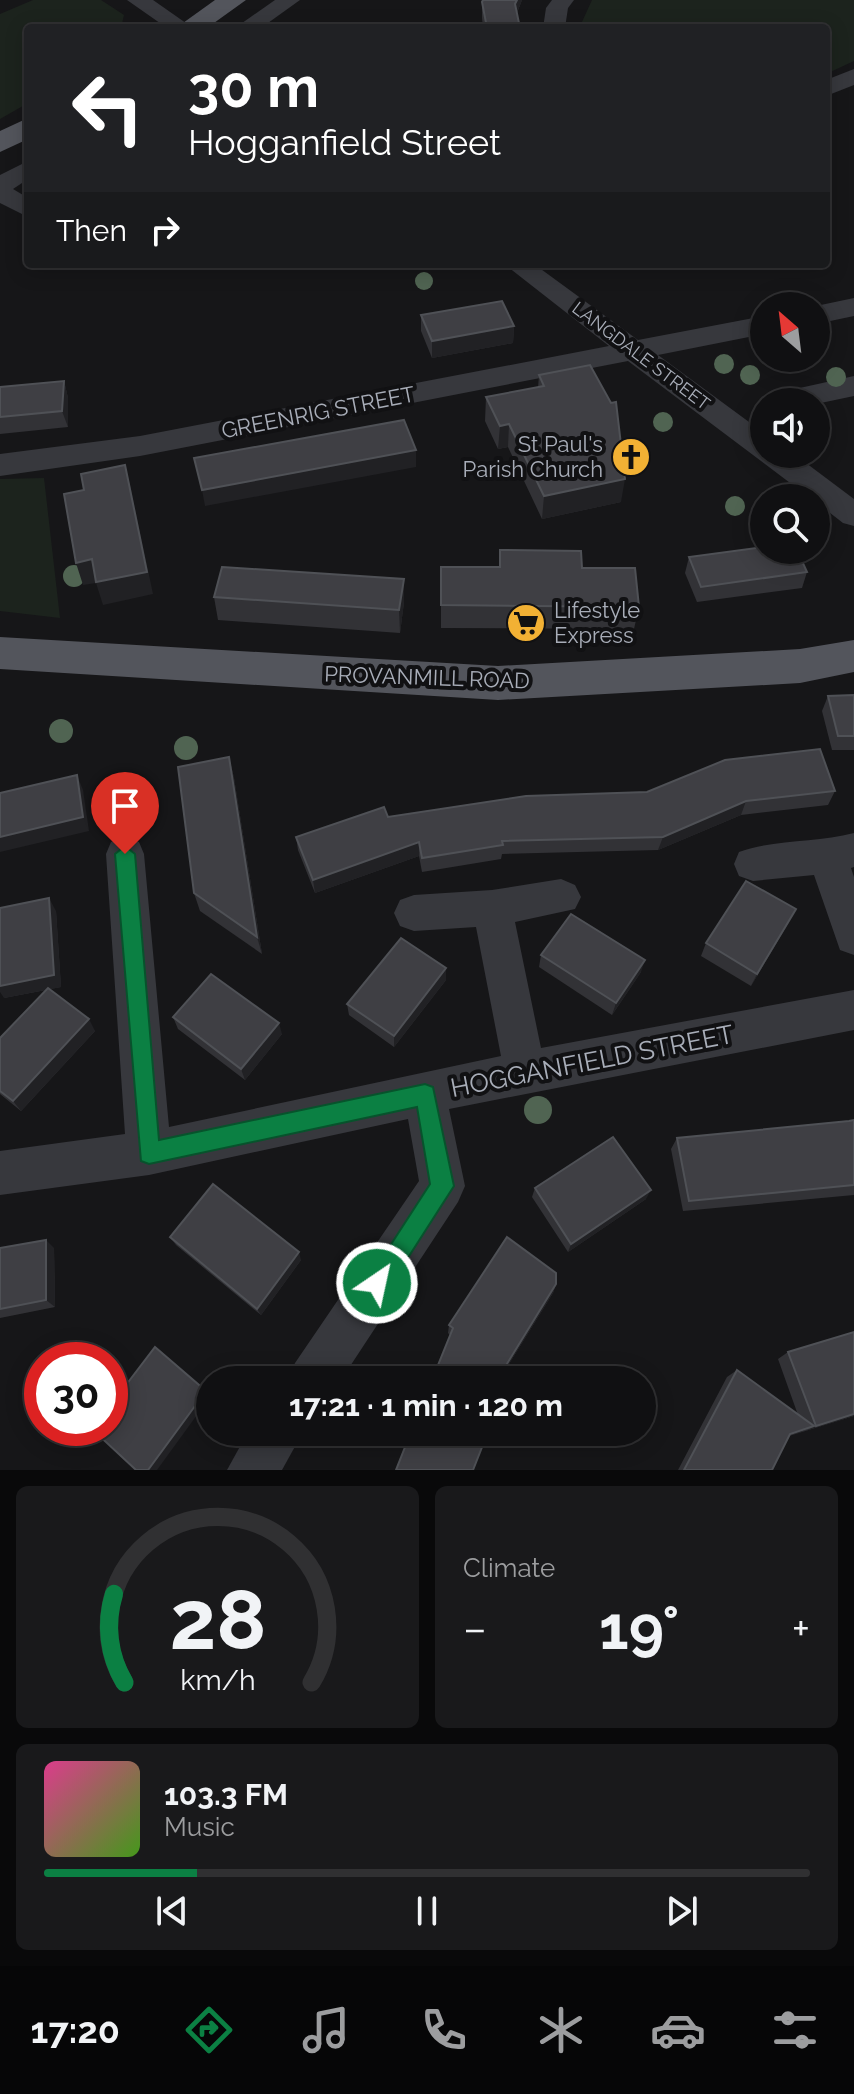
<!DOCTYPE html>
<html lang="en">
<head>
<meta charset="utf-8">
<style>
  :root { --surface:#101012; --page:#19191b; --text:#f1f3f6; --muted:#9c9d9f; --line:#303032; --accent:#0b8043 }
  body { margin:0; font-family:Raleway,sans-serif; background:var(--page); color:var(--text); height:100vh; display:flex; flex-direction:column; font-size:30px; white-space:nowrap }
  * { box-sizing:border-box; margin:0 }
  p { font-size:26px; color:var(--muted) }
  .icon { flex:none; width:44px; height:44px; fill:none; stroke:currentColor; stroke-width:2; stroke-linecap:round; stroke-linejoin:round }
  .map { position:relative; height:1470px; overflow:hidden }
  .side { display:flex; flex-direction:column; gap:16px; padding:16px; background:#09090a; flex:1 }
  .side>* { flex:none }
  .hud { position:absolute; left:24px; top:24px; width:806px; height:244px; border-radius:8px; box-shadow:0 4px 20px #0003,0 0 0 2px var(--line); background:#202124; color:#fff; overflow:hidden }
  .needle { width:52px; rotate:332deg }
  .tools { position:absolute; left:750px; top:292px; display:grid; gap:16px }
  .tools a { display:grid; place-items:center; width:80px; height:80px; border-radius:50%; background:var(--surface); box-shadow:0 4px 20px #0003,0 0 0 2px var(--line); font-size:40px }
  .speed { position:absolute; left:24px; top:1342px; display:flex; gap:16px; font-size:40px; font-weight:700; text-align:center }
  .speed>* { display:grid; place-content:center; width:104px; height:104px; border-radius:50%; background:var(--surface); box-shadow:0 4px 20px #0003,0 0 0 2px var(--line); line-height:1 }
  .speed .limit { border:12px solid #d22; background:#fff; color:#111 }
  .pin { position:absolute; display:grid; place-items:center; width:68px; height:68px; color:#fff; margin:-82px -34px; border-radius:50% 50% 50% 0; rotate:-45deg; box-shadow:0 0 8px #0007 }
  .pin .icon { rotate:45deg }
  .me { position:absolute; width:88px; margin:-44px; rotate:34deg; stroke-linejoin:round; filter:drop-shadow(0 0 6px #0008) }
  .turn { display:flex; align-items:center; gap:28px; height:168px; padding:0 32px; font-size:36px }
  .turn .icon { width:104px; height:104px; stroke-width:2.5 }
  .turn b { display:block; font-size:56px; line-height:68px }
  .then { display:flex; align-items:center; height:76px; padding:0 32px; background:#0003; gap:16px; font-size:30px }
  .big { font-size:60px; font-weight:700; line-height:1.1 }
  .side .tile { flex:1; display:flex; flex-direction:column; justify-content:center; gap:12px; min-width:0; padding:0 28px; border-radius:12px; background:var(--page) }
  .side .dial { align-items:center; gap:0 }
  .dial svg { height:208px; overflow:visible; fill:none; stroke:var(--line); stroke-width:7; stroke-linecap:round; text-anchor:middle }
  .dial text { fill:var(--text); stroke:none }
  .song { display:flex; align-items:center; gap:24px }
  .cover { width:96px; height:96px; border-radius:12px; background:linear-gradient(135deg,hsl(330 70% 55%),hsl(100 70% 35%)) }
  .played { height:8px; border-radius:4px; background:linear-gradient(90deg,var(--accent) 20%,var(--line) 20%) }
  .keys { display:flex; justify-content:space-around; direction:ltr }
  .heat { display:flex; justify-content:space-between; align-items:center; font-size:44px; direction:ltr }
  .side .tiles { flex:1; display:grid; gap:16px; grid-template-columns:1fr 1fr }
  .tile:last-child { grid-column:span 2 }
  .trip { position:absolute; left:196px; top:1366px; width:460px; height:80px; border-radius:40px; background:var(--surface); box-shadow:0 4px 20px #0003,0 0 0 2px var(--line); font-weight:700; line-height:80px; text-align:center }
  .menu { display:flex; height:128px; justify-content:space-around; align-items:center; background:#060607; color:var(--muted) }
  .menu .icon { width:56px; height:56px }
  .menu .on { color:var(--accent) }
  .menu b { font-size:36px; color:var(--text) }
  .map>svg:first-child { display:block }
  .green { fill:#1c231d }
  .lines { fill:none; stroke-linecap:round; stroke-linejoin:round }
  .minor { fill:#37383d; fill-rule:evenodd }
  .major { fill:#53555c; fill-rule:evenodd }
  .tree { fill:#506452 }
  .wall { fill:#323236 }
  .shaded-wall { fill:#212124 }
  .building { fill:#3f3f44; stroke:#4f5156; stroke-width:2 }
  .route { fill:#0b8043; stroke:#07532c; stroke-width:2 }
  .labels { text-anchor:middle; stroke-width:8; stroke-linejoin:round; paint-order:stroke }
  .far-street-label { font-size:18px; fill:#a8adb8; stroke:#111113 }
  .street-label { font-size:22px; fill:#a8adb8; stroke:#111113 }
  .poi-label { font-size:22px; fill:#a8adb8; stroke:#111113; text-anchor:end }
  .near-street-label { font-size:26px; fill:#a8adb8; stroke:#111113 }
</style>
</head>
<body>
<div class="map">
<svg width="854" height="1470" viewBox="0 0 854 1470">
  <rect width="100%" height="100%" fill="#161618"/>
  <g class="green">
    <path d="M 33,0 L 101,0 L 124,15 L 121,28 L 28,28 L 28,103 L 0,119 L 0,14 Z"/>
    <path d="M 592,0 L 854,0 L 854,61 L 826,74 L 826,28 L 584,28 L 582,22 Z"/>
    <path d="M 44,478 L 60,618 L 0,611 L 0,479 Z"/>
  </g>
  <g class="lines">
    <g class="minor">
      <path d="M 127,0 L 153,0 L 193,28 L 167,28 Z"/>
      <path d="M 275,0 L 300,0 L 261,28 L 235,28 Z"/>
      <path d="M 552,0 L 574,0 L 568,8 L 565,28 L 543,28 L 546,8 Z"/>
      <path d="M 854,69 L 854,85 L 826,96 L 826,80 Z"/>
      <path d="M 28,161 L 28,179 L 13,189 L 28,198 L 28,217 L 0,203 L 0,175 Z"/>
      <path d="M 504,264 L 534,264 L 638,340 L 764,316 L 764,334 L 658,355 L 764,433 L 764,454 L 794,454 L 854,499 L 854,526 L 843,523 L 816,502 L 816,498 L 810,498 L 628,361 L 140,456 L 0,476 L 0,454 L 140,436 L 609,346 Z"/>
      <path d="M 854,298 L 854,316 L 816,324 L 816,306 Z"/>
      <path d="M 854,376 L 854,396 L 816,404 L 763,402 L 768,395 Z"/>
      <path d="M 854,833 L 854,867 L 851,868 L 854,877 L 854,955 L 840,950 L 814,875 L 753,881 L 739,876 L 734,864 L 739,852 C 775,839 817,843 854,833 Z"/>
      <path d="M 125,837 L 139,842 L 144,854 L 169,1127 L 501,1056 L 476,927 L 414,931 L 400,926 L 394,913 L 400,900 L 414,895 L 492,890 L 561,879 L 575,885 L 581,897 L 575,909 L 515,922 L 541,1048 L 854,990 L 854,1030 L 449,1109 L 465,1186 L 458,1202 L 341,1380 L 288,1380 L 295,1363 L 419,1181 L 408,1119 L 149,1175 L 0,1195 L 0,1151 L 125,1134 L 106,854 L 111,842 Z"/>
      <path d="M 248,1432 L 303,1432 L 282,1470 L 227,1470 Z"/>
    </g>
    <g class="major">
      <path d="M 215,0 L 246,0 L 207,28 L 176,28 Z"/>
      <path d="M 28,118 L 28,139 L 0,152 L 0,131 Z"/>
      <path d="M 0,637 L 498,666 L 800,649 L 854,640 L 854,672 L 800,683 L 498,700 L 0,669 Z"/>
    </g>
  </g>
  <g class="tree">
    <circle cx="424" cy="281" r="9"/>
    <circle cx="724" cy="364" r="10"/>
    <circle cx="750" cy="375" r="10"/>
    <circle cx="836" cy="377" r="10"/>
    <circle cx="663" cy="422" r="10"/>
    <circle cx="735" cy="506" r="10"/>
    <circle cx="74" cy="576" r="11"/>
    <circle cx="61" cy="731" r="12"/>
    <circle cx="186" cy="748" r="12"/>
    <circle cx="538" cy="1110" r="14"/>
  </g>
  <g class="wall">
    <path d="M 522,0 L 517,13 L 520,28 L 483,28 L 482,18 L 482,2 Z"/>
    <path d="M 421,315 L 514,326 L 513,343 L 432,358 L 421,331 Z"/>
    <path d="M 539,375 L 621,502 L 542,519 L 508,447 L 498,449 L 485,421 L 486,397 L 538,388 Z"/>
    <path d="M 64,381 L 68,398 L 68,427 L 0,434 L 0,387 Z"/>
    <path d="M 500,550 L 582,568 L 639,607 L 634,629 L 441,628 L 441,567 L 499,567 Z"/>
    <path d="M 689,557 L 807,572 L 802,588 L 697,602 L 685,573 Z"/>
    <path d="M 404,579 L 404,602 L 400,633 L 218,620 L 214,597 Z"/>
    <path d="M 854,695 L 854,750 L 832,750 L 822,711 L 828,696 Z"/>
    <path d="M 229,757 L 234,778 L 262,954 L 200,911 L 194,893 Z"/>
    <path d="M 835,791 L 828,805 L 741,815 L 658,850 L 502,854 L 501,859 L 422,872 L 419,856 L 315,893 L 298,850 L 296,837 L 388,817 Z"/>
    <path d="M 56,911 L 61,987 L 50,989 L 95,1031 L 21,1111 L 0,1094 L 0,1038 L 46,990 L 4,998 Z"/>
    <path d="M 789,922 L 751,986 L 701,956 L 706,943 Z"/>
    <path d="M 541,955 L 641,972 L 612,1015 L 539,967 Z"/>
    <path d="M 446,980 L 394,1047 L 349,1015 L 347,1004 Z"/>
    <path d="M 173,1017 L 282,1034 L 245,1080 L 178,1029 Z"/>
    <path d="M 854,1120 L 854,1195 L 683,1211 L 671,1149 L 677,1138 L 849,1121 Z"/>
    <path d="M 535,1188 L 646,1199 L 568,1252 L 532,1197 Z"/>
    <path d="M 170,1237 L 301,1260 L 261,1315 L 176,1245 Z"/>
    <path d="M 0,1248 L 54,1248 L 55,1307 L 0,1318 Z"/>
    <path d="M 556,1284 L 553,1293 L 499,1380 L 432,1380 L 450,1335 L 448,1333 L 449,1325 Z"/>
    <path d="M 854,1332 L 854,1416 L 789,1436 L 772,1470 L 678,1470 L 727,1377 L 737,1370 L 798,1415 L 778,1359 L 788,1352 Z"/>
  </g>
  <g class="shaded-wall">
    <path d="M 517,0 L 522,0 L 514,20 L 515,4 Z"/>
    <path d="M 514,326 L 513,343 L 432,358 L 432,341 Z"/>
    <path d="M 64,381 L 68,398 L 68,427 L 62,411 Z"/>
    <path d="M 509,424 L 508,447 L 498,449 L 500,426 Z"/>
    <path d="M 416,450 L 416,467 L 205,506 L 202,490 Z"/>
    <path d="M 125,465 L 131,489 L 153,594 L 103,605 L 96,583 L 83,585 L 76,563 L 92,559 Z"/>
    <path d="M 625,479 L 621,502 L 542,519 L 544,496 Z"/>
    <path d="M 404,579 L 404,602 L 400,633 L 399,610 Z"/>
    <path d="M 229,757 L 234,778 L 262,954 L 257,937 Z"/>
    <path d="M 77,775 L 83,790 L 89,831 L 0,852 L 0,837 Z"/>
    <path d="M 746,801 L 741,815 L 658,850 L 663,837 Z"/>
    <path d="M 419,842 L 419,856 L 315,893 L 313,880 Z"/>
    <path d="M 49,898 L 56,911 L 61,987 L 4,998 L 0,992 L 0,986 Z"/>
    <path d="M 796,909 L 789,922 L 751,986 L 757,974 Z"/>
    <path d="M 645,960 L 641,972 L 612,1015 L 616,1003 Z"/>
    <path d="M 446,968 L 446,980 L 394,1047 L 394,1036 Z"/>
    <path d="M 89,1019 L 95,1031 L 21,1111 L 13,1101 Z"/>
    <path d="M 279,1023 L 282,1034 L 245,1080 L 241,1069 Z"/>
    <path d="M 651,1190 L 646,1199 L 568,1252 L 571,1244 Z"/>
    <path d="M 46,1240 L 54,1248 L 55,1307 L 46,1300 Z"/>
    <path d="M 299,1252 L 301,1260 L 261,1315 L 257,1309 Z"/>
    <path d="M 556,1284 L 553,1293 L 499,1380 L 497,1380 Z"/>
    <path d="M 206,1391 L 210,1395 L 210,1397 L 157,1470 L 148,1470 Z"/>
    <path d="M 854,1414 L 854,1416 L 805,1431 L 816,1426 Z"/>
    <path d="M 814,1426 L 801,1432 L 778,1439 L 790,1434 Z"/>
  </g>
  <g class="building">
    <path d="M 483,0 L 517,0 L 515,4 L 520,28 L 487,28 L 482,2 Z"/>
    <path d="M 502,301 L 514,326 L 432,341 L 421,315 Z"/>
    <path d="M 590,365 L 611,403 L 616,402 L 625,479 L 544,496 L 509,424 L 500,426 L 486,397 L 544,386 L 539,375 Z"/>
    <path d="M 64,381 L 62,411 L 0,417 L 0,387 Z"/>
    <path d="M 404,420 L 416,450 L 202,490 L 194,458 Z"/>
    <path d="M 125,465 L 147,572 L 96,582 L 92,559 L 76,563 L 64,494 L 84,490 L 81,474 Z"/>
    <path d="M 764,547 L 764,550 L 797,550 L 807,572 L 701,587 L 689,557 Z"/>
    <path d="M 500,550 L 581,551 L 582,568 L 635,568 L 639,607 L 441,605 L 441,567 L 500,567 Z"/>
    <path d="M 222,567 L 404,579 L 399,610 L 214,597 Z"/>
    <path d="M 854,695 L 854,736 L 838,736 L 828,696 Z"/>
    <path d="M 820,749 L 835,791 L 746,801 L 663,837 L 502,841 L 503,845 L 422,858 L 419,842 L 313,880 L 296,837 L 384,807 L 388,817 L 526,796 L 647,792 L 725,760 Z"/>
    <path d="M 229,757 L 257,937 L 194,893 L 178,767 Z"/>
    <path d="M 77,775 L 83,817 L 0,837 L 0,793 Z"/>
    <path d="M 746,881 L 796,909 L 757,974 L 706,943 Z"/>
    <path d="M 49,898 L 54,975 L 0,986 L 0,908 Z"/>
    <path d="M 571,914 L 645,960 L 616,1003 L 541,955 Z"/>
    <path d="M 401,938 L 446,968 L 394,1036 L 347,1004 Z"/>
    <path d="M 211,974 L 279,1023 L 241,1069 L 173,1017 Z"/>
    <path d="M 48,988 L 89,1019 L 13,1101 L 0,1091 L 0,1038 Z"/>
    <path d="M 854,1120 L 854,1185 L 689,1201 L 677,1138 L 849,1121 Z"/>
    <path d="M 613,1137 L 651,1190 L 571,1244 L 535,1188 Z"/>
    <path d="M 213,1184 L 299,1252 L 257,1309 L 170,1237 Z"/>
    <path d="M 507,1237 L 556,1273 L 556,1284 L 497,1380 L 432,1380 L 453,1328 L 449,1325 Z"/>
    <path d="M 46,1240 L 46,1300 L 0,1309 L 0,1248 Z"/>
    <path d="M 854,1332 L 854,1414 L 816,1426 L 788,1352 Z"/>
    <path d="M 155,1347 L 206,1391 L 148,1470 L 136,1470 L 92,1429 L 93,1428 L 110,1428 L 110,1406 Z"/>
    <path d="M 737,1370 L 814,1426 L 790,1434 L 772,1470 L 684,1470 Z"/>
    <path d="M 411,1432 L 488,1432 L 473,1470 L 396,1470 Z"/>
  </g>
  <path class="route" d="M 125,846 L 135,854 L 159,1140 L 425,1084 L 433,1087 L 454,1186 L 386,1292 L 377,1295 L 369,1292 L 366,1283 L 430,1184 L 417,1107 L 149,1164 L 141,1161 L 115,854 Z"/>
  <defs>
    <g id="church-disc" transform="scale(2)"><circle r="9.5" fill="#f2b134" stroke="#111113"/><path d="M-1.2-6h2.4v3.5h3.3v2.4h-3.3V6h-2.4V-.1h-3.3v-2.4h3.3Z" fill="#111"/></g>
    <g id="supermarket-disc" transform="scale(2)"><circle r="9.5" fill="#f2b134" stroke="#111113"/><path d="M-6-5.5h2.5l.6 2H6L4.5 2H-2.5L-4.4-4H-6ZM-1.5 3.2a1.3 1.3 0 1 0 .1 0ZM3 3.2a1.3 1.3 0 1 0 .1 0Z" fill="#111"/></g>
  </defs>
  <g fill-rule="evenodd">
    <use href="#church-disc" x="631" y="457"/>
    <use href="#supermarket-disc" x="526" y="623"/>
  </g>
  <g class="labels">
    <g class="far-street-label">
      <text transform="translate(641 356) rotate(37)" y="6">LANGDALE STREET</text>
    </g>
    <g class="street-label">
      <text transform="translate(318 412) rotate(-11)" y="8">GREENRIG STREET</text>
      <text transform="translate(427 677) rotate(2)" y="8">PROVANMILL ROAD</text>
    </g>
    <g class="poi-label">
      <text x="603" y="452">St Paul's<tspan x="603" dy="25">Parish Church</tspan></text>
      <text x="554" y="618" text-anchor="start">Lifestyle<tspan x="554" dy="25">Express</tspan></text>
    </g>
    <g class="near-street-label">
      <text transform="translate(592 1061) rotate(-11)" y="9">HOGGANFIELD STREET</text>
    </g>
  </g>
</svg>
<div class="tools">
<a><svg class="needle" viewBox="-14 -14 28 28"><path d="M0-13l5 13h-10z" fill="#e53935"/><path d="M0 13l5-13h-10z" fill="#9c9d9f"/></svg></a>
<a><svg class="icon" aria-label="sound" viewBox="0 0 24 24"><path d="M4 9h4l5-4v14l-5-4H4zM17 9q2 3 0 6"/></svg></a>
<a><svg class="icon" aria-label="search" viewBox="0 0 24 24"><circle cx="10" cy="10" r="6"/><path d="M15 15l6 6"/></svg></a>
</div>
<div class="speed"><div class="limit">30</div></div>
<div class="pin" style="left:125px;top:854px;background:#d93025"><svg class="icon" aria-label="arrive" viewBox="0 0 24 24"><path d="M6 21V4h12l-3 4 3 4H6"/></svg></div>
<svg class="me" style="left:377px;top:1283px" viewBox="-20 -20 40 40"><circle r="17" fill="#0b8043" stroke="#fff" stroke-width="3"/><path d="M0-11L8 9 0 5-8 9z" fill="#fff"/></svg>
<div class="trip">17:21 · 1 min · 120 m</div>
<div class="hud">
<div class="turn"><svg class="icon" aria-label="left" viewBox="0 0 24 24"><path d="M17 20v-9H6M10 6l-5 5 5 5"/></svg><div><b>30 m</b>Hogganfield Street</div></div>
<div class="then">Then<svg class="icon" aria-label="right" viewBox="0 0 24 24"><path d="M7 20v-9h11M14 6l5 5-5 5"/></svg></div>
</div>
</div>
<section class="side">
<div class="tiles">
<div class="tile dial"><svg viewBox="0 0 100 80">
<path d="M14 69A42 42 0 1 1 86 69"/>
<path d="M14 69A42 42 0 0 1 10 35" stroke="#0b8043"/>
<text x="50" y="56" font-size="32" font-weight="700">28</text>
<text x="50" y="72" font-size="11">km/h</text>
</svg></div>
<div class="tile"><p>Climate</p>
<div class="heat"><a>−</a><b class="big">19°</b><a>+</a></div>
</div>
<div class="tile">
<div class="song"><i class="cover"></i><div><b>103.3 FM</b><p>Music</p></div></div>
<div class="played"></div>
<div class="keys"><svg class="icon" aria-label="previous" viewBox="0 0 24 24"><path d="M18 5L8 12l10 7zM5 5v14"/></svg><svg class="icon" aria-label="pause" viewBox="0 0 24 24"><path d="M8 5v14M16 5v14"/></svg><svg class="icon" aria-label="next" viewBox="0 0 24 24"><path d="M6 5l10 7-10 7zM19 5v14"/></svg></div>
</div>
</div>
</section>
<nav class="menu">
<b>17:20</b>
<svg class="icon on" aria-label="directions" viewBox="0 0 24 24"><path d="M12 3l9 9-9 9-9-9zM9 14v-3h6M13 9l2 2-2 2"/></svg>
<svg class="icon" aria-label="music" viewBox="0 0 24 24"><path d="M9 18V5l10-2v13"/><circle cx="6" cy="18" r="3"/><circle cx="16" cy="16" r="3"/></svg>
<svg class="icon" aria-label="phone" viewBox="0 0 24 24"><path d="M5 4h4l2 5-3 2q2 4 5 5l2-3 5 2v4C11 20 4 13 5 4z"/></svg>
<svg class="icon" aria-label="climate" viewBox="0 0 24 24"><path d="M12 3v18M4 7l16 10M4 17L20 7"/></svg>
<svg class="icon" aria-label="car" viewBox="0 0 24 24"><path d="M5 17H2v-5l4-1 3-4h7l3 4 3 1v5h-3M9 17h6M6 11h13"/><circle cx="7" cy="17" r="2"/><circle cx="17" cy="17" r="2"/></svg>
<svg class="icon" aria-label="filters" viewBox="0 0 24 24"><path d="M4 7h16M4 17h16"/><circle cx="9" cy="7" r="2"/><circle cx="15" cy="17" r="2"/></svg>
</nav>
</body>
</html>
